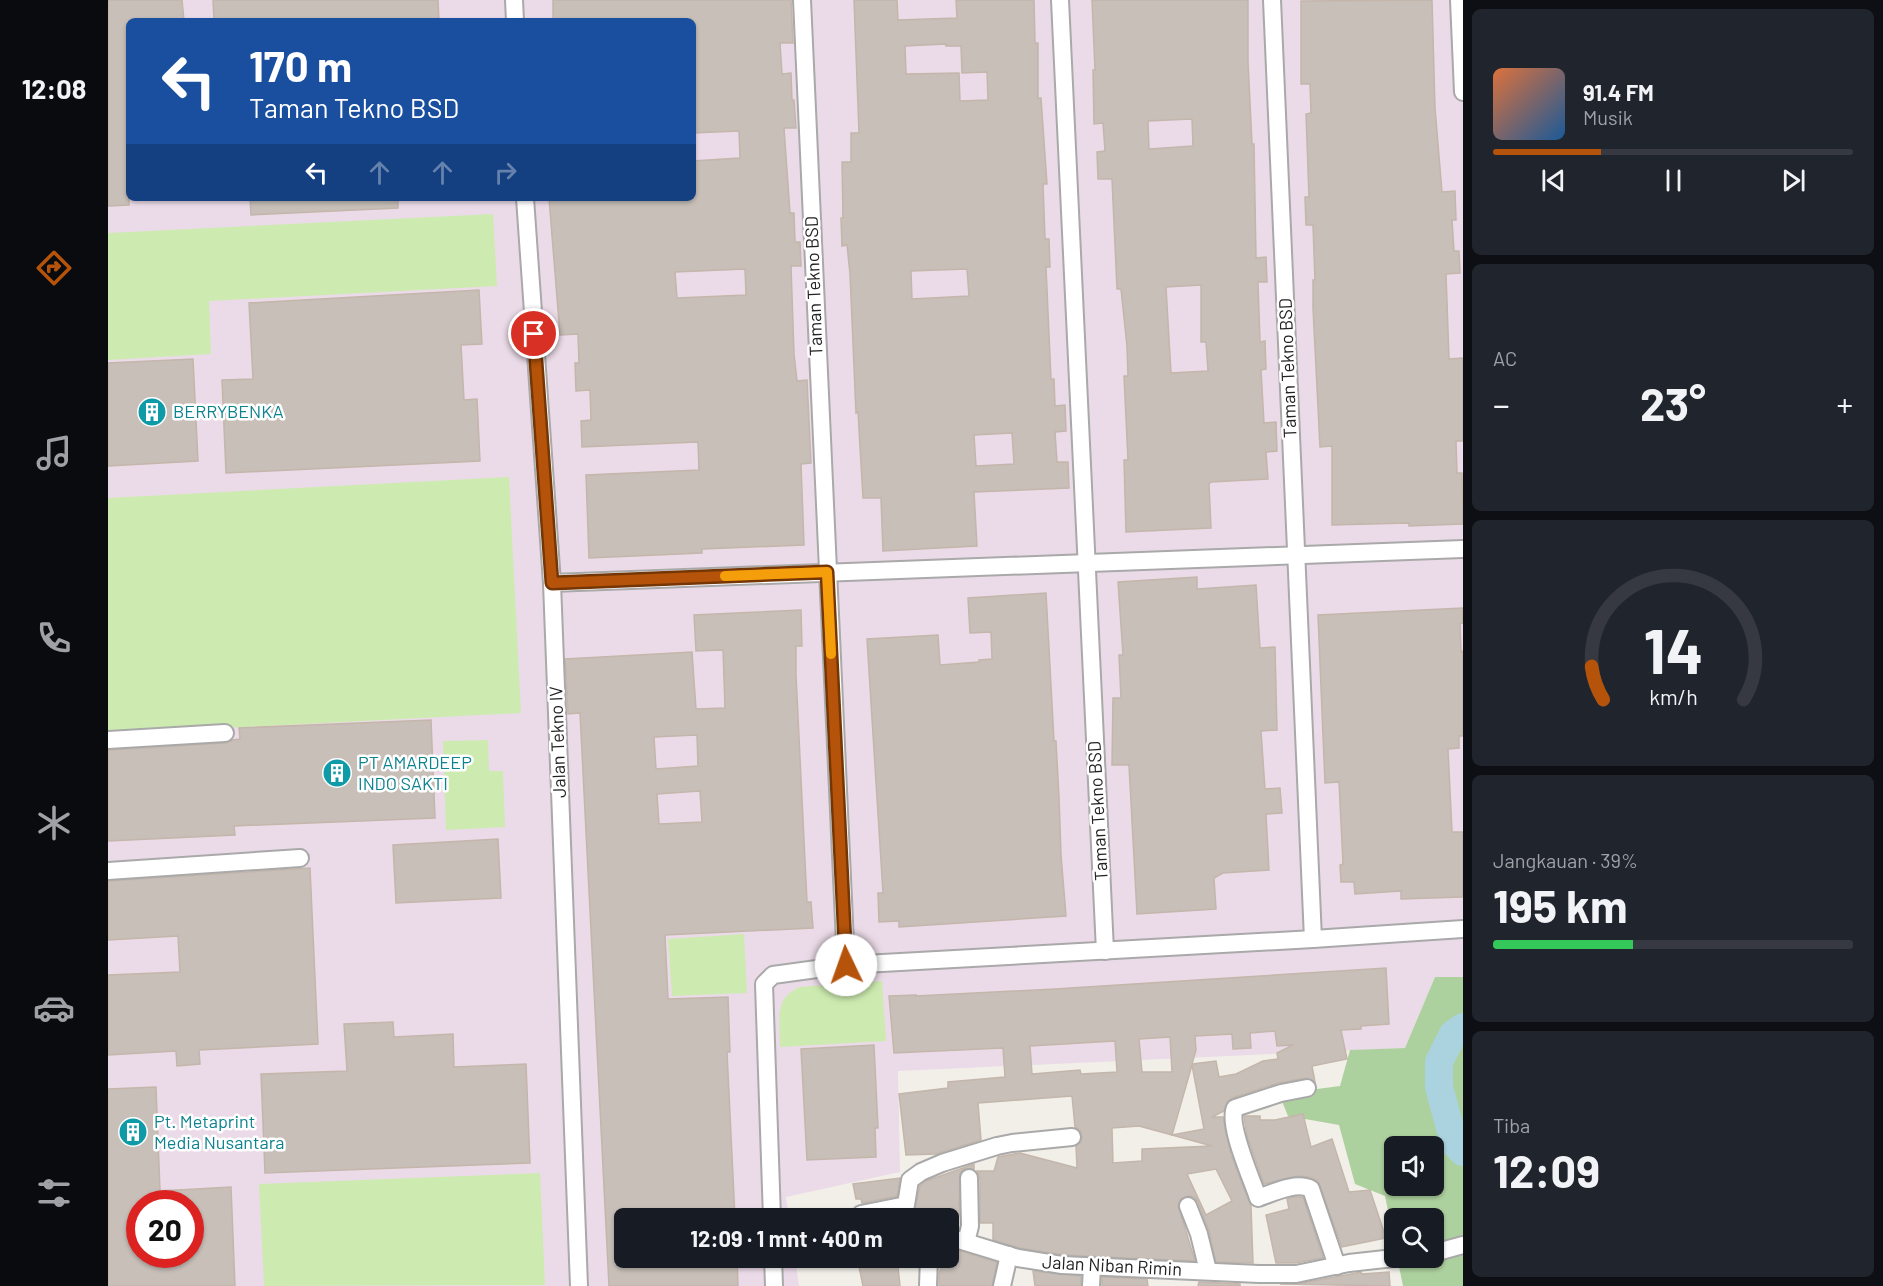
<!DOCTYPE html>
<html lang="id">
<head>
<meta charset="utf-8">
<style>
  :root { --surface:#171b24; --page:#20242c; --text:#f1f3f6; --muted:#9ea1a6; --line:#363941; --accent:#b45309 }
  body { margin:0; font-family:Barlow,sans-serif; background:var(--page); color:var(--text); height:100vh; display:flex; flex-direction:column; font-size:22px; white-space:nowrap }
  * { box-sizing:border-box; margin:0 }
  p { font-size:20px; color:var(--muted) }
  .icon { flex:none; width:33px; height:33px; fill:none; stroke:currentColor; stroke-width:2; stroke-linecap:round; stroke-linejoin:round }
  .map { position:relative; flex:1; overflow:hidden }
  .drawer { display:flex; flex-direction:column; gap:9px; padding:9px; background:#0d0f14; width:420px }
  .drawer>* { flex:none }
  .banner { position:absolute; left:18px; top:18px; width:570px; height:183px; border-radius:9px; box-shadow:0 2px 4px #0004; background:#1a4fa0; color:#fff; overflow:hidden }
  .buttons { position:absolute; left:1276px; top:1136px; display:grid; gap:12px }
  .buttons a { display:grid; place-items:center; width:60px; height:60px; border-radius:9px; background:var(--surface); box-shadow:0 2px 4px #0004; font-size:30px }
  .speed { position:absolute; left:18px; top:1190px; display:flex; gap:12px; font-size:30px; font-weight:700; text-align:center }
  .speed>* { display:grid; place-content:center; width:78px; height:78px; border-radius:50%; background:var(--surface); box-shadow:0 2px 4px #0004; line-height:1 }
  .speed .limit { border:9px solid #d22; background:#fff; color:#111 }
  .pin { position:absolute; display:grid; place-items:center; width:51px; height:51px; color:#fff; margin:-26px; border:3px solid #fff; border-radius:50%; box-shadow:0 2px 6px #0007 }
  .me { position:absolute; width:66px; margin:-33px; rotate:357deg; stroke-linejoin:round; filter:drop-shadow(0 0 4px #0008) }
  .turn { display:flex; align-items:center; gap:21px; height:126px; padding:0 24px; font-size:27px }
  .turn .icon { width:78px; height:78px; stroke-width:2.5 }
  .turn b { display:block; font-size:42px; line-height:51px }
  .lanes { display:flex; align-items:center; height:57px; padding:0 24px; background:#0003; justify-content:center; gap:30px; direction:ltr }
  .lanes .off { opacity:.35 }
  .big { font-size:45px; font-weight:700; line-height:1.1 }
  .drawer .tile { flex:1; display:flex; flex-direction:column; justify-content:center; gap:9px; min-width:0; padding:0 21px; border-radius:9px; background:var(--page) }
  .drawer .dial { align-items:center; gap:0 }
  .dial svg { height:156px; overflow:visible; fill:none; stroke:var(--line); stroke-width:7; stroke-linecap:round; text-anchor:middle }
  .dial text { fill:var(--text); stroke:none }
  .song { display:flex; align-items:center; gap:18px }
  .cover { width:72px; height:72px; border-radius:9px; background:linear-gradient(135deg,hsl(20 70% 55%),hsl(210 70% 35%)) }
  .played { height:6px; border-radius:3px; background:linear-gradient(90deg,var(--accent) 30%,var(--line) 30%) }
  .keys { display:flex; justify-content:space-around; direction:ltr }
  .heat { display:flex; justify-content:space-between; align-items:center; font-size:33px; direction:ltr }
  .charge { height:9px; border-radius:4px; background:linear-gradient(90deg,#34c759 39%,var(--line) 0) }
  .trip { position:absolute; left:506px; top:1208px; width:345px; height:60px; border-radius:9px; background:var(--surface); box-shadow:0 2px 4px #0004; font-weight:700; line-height:60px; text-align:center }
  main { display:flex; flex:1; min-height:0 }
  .tabs { display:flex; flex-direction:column; width:108px; justify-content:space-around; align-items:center; background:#090b0e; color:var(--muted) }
  .tabs .icon { width:42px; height:42px }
  .tabs .selected { color:var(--accent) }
  .tabs b { font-size:27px; color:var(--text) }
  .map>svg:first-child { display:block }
  .industrial { fill:#ebdbe8; fill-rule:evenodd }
  .grass { fill:#cdebb0 }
  .forest { fill:#add19e; fill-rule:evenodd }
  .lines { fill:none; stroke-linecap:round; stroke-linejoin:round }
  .river { stroke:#aad3df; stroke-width:28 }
  .building { fill:#c7bfb8; stroke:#c4b6ab; stroke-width:1.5; fill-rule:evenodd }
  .minor-casing { stroke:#a9a9a9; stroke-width:20 }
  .minor { stroke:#fff; stroke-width:16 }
  .route-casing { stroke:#753606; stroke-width:15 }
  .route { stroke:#b45309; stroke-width:10 }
  .slow { stroke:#f59e0b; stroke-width:10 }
  .labels { text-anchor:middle; stroke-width:5; stroke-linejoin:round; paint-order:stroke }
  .street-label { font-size:18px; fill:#222; stroke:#fff }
  .culture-label { font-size:18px; fill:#0d838f; stroke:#fff; text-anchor:start }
</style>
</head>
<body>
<main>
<nav class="tabs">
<b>12:08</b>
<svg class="icon selected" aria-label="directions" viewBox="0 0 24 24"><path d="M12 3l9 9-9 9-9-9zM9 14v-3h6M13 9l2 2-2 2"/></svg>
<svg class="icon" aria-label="music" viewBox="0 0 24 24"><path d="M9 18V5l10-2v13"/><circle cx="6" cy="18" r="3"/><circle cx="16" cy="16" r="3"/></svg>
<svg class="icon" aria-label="phone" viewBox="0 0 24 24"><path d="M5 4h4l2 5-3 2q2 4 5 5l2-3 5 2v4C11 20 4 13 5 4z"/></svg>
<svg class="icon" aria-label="climate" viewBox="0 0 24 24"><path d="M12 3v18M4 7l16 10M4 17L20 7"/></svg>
<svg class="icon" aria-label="car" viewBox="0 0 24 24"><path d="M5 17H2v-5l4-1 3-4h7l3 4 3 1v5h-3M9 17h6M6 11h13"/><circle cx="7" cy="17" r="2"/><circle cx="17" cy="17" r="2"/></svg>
<svg class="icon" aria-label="filters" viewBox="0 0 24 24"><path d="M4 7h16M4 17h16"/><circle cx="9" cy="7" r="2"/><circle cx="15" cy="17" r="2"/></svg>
</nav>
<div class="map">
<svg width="1355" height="1286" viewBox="0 0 1355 1286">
  <rect width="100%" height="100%" fill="#f2efe9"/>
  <path class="industrial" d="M 0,0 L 1355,0 L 1355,977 L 1327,977 L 1297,1048 L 790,1071 L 792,1172 L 678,1197 L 681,1218 L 516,1218 L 516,1257 L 687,1257 L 691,1286 L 0,1286 ZM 21,21 L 585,21 L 585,198 L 21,198 ZM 32,1203 L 82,1203 L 82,1254 L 32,1254 Z"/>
  <g class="grass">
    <path d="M 385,214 L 389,286 L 101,301 L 103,354 L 0,360 L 0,233 Z"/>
    <path d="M 401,477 L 413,713 L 0,734 L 0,498 Z"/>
    <path d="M 380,740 L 381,771 L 395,771 L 397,827 L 338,830 L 335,741 Z"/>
    <path d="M 636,934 L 639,993 L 564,996 L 560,939 Z"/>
    <path d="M 774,981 L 778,1041 L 672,1047 C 672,1022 665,998 692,987 Z"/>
    <path d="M 432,1173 L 437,1285 L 156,1286 L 151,1184 Z"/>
  </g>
  <path class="forest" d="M 1327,977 L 1355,977 L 1355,1286 L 1295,1286 L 1289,1257 L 1326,1257 L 1326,1218 L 1287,1218 L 1287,1245 L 1277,1196 L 1247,1184 L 1231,1125 L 1180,1116 L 1171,1094 L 1232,1086 L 1242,1050 L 1297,1048 ZM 1287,1146 L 1326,1146 L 1326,1185 L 1287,1185 Z"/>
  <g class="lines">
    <path class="river" d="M 1355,1027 L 1345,1034 L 1331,1062 L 1331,1087 L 1346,1143 L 1355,1152"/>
  </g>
  <g class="building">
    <path d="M 0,0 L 74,0 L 76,21 L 21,21 L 21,205 L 0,206 Z"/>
    <path d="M 105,0 L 330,0 L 331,21 L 106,21 Z"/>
    <path d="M 445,0 L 683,0 L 685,43 L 672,43 L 674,74 L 683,73 L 684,100 L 686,100 L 688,128 L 676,128 L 682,213 L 686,213 L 687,242 L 692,242 L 693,266 L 683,266 L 686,354 L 689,381 L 699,380 L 703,463 L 693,464 L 696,545 L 594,549 L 594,553 L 481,558 L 478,475 L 591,470 L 590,442 L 474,447 L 473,421 L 483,420 L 482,390 L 468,391 L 467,363 L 471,363 L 470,334 L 452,335 L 441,198 L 585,198 L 585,161 L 632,158 L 631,131 L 585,133 L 585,21 L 445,21 ZM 637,269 L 638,295 L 569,298 L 567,272 Z"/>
    <path d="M 746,0 L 789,0 L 790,20 L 849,18 L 848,0 L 926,0 L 927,43 L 930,43 L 930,98 L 933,98 L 939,184 L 935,184 L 937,239 L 941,239 L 942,267 L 938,267 L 943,379 L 946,379 L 947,406 L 957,405 L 958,431 L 947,432 L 949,462 L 960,462 L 961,488 L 866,492 L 869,546 L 775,551 L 773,498 L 755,498 L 750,412 L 748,413 L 742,274 L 739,245 L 734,246 L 733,218 L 735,218 L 734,162 L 743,162 L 743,133 L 751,133 ZM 838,44 L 838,46 L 853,46 L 854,73 L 879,72 L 880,100 L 852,101 L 851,73 L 798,74 L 797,46 ZM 859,269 L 861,296 L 804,299 L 803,271 ZM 904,433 L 906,464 L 868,466 L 866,435 Z"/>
    <path d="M 984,0 L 1140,0 L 1140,61 L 1144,144 L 1146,144 L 1148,258 L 1158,257 L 1159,282 L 1150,282 L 1152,342 L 1157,341 L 1158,369 L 1153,370 L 1156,423 L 1168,422 L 1169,451 L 1158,452 L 1160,479 L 1103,482 L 1101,484 L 1103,528 L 1018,532 L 1016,460 L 1020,460 L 1016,376 L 1020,376 L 1019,346 L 1013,289 L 1009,289 L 1004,179 L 990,179 L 989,152 L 997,151 L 995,123 L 986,124 L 985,70 L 987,70 ZM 1084,119 L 1085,146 L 1041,149 L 1040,121 ZM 1093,285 L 1093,342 L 1098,342 L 1100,371 L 1063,373 L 1058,287 Z"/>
    <path d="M 1324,0 L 1327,108 L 1334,192 L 1347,191 L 1348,220 L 1344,220 L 1346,251 L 1351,251 L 1352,273 L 1338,274 L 1339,302 L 1341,359 L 1355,358 L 1355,441 L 1348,441 L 1349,473 L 1354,473 L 1355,524 L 1301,526 L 1301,523 L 1224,525 L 1224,446 L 1212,447 L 1205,308 L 1205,280 L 1207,280 L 1205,225 L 1198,225 L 1197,197 L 1201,197 L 1198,114 L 1203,113 L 1202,84 L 1193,84 L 1193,1 Z"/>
    <path d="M 142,198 L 290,198 L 290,208 L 143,215 Z"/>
    <path d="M 371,290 L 374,344 L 353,345 L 356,400 L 369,399 L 372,461 L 118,473 L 114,380 L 145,379 L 141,303 Z"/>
    <path d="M 85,359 L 90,461 L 0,466 L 0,363 Z"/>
    <path d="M 1089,577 L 1089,589 L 1148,585 L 1152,648 L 1167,647 L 1169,730 L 1153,731 L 1157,789 L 1172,788 L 1174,813 L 1158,814 L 1161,870 L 1115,873 L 1106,878 L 1108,909 L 1029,914 L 1021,765 L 1004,765 L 1005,698 L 1013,698 L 1011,655 L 1015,655 L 1010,582 Z"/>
    <path d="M 938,593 L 946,741 L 948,741 L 951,797 L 953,855 L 958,916 L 791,927 L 791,921 L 771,922 L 770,893 L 775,893 L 759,639 L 830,635 L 832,665 L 871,662 L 871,660 L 884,659 L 883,632 L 862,633 L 860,598 Z"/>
    <path d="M 1355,608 L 1355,623 L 1352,624 L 1353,652 L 1355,651 L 1355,736 L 1351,736 L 1351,748 L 1340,749 L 1344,832 L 1355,832 L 1355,897 L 1293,899 L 1293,891 L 1247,894 L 1246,882 L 1233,882 L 1232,865 L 1235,864 L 1231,782 L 1217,783 L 1210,615 Z"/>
    <path d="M 693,610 L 694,646 L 688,646 L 688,675 L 699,902 L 703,902 L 705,928 L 557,935 L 560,999 L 620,997 L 622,1052 L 619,1052 L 627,1218 L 516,1218 L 516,1257 L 629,1257 L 630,1286 L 501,1286 L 472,713 L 460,714 L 457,659 L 584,652 L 588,709 L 617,708 L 615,650 L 588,651 L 586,615 ZM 589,735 L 590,766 L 548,769 L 546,737 ZM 592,791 L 594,822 L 551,824 L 549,794 Z"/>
    <path d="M 323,720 L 327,818 L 126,826 L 127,835 L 0,841 L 0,750 L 118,743 L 125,740 L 132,739 L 131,728 Z"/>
    <path d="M 390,839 L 393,898 L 288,903 L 285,845 Z"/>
    <path d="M 202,868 L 210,1044 L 91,1050 L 92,1064 L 69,1066 L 68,1051 L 0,1055 L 0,975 L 72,972 L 70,936 L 0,940 L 0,881 Z"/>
    <path d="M 1278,968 L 1281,1024 L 1253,1026 L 1253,1029 L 1233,1030 L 1239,1059 L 1204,1066 L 1207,1082 L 1198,1078 L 1170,1083 L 1124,1098 L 1119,1102 L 1116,1111 L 1104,1117 L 1115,1117 L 1123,1155 L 1143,1206 L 1145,1263 L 1108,1262 L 1101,1231 L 1090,1202 L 1086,1197 L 1081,1196 L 1072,1199 L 1070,1205 L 1087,1261 L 955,1255 L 912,1248 L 885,1240 L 885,1223 L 872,1223 L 872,1178 L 869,1171 L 886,1171 L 890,1157 L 912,1153 L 969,1168 L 968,1146 L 973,1142 L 974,1137 L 972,1130 L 967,1127 L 964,1096 L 870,1103 L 873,1140 L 828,1154 L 798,1155 L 791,1094 L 840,1088 L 840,1082 L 897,1077 L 895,1048 L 786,1053 L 781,996 L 808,995 L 808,996 L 947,989 ZM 1167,1031 L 1169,1046 L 1185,1045 L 1169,1053 L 1170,1059 L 1155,1061 L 1128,1074 L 1111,1077 L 1108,1061 L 1084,1064 L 1088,1050 L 1087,1036 L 1124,1034 L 1125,1049 L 1143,1048 L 1142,1033 ZM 1062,1037 L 1064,1072 L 1034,1072 L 1031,1039 ZM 1007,1041 L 1009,1072 L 973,1074 L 972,1070 L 924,1074 L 922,1046 ZM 1084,1065 L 1096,1129 L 1064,1135 ZM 1031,1126 L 1064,1135 L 1104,1146 L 1034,1149 L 1034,1161 L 1005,1163 L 1004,1128 ZM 1108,1169 L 1124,1201 L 1098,1215 L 1079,1174 Z"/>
    <path d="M 285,1022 L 286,1037 L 345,1034 L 346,1067 L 418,1064 L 422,1163 L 157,1173 L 153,1074 L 239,1071 L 236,1024 Z"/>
    <path d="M 766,1045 L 770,1128 L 767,1128 L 768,1157 L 699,1160 L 693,1049 Z"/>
    <path d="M 48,1087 L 52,1191 L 123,1187 L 127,1286 L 0,1286 L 0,1089 ZM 32,1203 L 82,1203 L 82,1254 L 32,1254 Z"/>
    <path d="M 1195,1114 L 1203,1147 L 1224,1139 L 1241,1192 L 1262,1190 L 1278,1238 L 1234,1247 L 1210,1181 L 1201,1177 L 1190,1176 L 1156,1184 L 1139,1136 L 1136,1116 L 1152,1116 L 1152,1120 L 1167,1120 Z"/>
    <path d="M 866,1164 L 866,1169 L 856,1169 L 852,1173 L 851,1216 L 827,1218 L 787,1218 L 800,1215 L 806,1212 L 812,1186 L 818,1181 Z"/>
    <path d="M 792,1178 L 789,1196 L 754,1203 L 753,1199 L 748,1199 L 745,1184 Z"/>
    <path d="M 1185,1197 L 1195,1197 L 1215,1258 L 1187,1263 L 1168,1263 L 1158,1215 L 1181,1209 L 1179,1199 Z"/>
    <path d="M 840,1250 L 849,1250 L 889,1262 L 884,1286 L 831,1286 L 831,1274 L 836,1257 L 840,1257 Z"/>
    <path d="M 749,1257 L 789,1257 L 792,1286 L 755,1286 Z"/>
    <path d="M 925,1271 L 973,1276 L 973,1286 L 927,1286 Z"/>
    <path d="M 1253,1272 L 1254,1274 L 1281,1272 L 1282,1286 L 1172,1284 L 1190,1284 Z"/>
    <path d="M 994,1277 L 1039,1279 L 1040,1286 L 994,1286 Z"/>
    <path d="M 1091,1282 L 1132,1284 L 1132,1286 L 1090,1286 Z"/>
  </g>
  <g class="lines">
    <g class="minor-casing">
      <g id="minor">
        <path d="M 406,0 L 407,21"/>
        <path d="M 694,0 L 738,965"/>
        <path d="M 952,0 L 997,951"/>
        <path d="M 1164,0 L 1205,939"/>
        <path d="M 1351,0 L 1355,92"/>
        <path d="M 417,198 L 444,583 L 471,1286"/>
        <path d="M 444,583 L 1355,549"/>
        <path d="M 0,740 L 117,733"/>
        <path d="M 0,871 L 192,858"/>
        <path d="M 1199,1088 L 1173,1093 L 1127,1108 C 1119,1125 1144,1179 1150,1198 C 1164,1193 1189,1181 1203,1189 L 1229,1266"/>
        <path d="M 1080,1206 L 1091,1234 L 1100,1271"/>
        <path d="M 753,1214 L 798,1205 L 802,1180 L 813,1172 L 834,1163 L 889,1146 L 904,1143 L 964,1137"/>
        <path d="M 664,1218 L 656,984 L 665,975 L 738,965 L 1205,939 L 1355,929"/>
        <path d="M 840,1239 L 851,1240 L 910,1258 L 954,1265 L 1151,1274 L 1188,1274 L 1241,1263 L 1295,1257"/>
        <path d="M 858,1242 L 862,1226 L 861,1178"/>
        <path d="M 1326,1253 L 1355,1245"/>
        <path d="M 665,1257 L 666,1286"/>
        <path d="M 820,1286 L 821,1257"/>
        <path d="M 894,1286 L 901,1255"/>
        <path d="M 983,1286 L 984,1267"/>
      </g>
    </g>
    <use href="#minor" class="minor"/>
  </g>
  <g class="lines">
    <g class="route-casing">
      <path id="route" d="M 426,334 L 444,583 L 719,572 L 738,965"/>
    </g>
    <use href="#route" class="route"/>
    <path class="slow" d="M 617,576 L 719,572 L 723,654"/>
  </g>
  <defs>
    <g id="building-disc" transform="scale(1.5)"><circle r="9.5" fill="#0f9aa8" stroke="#fff"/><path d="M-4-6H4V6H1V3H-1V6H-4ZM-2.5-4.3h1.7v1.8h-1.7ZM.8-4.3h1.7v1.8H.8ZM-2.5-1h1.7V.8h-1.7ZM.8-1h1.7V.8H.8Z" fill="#fff"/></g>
  </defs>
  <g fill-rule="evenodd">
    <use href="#building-disc" x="44" y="412"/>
    <use href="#building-disc" x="229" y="773"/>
    <use href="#building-disc" x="25" y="1132"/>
  </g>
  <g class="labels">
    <g class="street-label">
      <text transform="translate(706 286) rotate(-92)" y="6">Taman Tekno BSD</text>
      <text transform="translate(1180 368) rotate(-92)" y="6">Taman Tekno BSD</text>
      <text transform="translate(450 742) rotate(-92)" y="6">Jalan Tekno IV</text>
      <text transform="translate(990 811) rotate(-93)" y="6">Taman Tekno BSD</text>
      <text transform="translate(1004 1266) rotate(3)" y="6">Jalan Niban Rimin</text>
    </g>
    <g class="culture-label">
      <text x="65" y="418">BERRYBENKA</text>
      <text x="250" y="769">PT AMARDEEP<tspan x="250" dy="21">INDO SAKTI</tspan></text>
      <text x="46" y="1128">Pt. Metaprint<tspan x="46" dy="21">Media Nusantara</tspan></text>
    </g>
  </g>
</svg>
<div class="buttons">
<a><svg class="icon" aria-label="sound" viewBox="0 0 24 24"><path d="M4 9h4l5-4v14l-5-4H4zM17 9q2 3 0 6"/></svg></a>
<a><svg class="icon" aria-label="search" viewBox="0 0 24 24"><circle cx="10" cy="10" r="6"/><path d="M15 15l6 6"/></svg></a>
</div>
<div class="speed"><div class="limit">20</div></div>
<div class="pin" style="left:426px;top:334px;background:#d93025"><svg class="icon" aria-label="arrive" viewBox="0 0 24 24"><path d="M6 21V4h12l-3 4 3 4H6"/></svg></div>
<svg class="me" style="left:738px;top:965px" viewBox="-20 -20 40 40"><circle r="19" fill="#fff"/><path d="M0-13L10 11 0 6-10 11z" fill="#b45309"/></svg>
<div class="trip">12:09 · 1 mnt · 400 m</div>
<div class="banner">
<div class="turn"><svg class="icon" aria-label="left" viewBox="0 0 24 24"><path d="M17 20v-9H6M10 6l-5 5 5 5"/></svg><div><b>170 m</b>Taman Tekno BSD</div></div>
<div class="lanes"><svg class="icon" aria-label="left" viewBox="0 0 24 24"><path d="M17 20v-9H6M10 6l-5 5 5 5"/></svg><svg class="icon off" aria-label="ahead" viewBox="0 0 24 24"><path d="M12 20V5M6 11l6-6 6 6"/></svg><svg class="icon off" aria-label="ahead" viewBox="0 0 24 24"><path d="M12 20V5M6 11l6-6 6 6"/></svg><svg class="icon off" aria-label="right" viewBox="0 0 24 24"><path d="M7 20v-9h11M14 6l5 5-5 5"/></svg></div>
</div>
</div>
<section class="drawer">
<div class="tile">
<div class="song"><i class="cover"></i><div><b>91.4 FM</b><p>Musik</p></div></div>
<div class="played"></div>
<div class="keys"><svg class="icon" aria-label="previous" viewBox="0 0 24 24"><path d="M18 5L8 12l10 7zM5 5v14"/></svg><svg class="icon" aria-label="pause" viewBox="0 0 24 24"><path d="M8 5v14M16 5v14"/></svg><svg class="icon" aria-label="next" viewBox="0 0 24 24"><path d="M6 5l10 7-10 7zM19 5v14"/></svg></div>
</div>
<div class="tile"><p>AC</p>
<div class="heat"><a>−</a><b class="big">23°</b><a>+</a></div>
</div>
<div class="tile dial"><svg viewBox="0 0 100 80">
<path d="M14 69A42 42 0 1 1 86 69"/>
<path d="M14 69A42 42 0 0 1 8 52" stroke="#b45309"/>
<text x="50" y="56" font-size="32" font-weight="700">14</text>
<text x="50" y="72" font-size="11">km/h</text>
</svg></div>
<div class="tile"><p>Jangkauan · 39%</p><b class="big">195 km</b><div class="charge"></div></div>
<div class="tile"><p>Tiba</p><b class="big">12:09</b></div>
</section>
</main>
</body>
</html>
